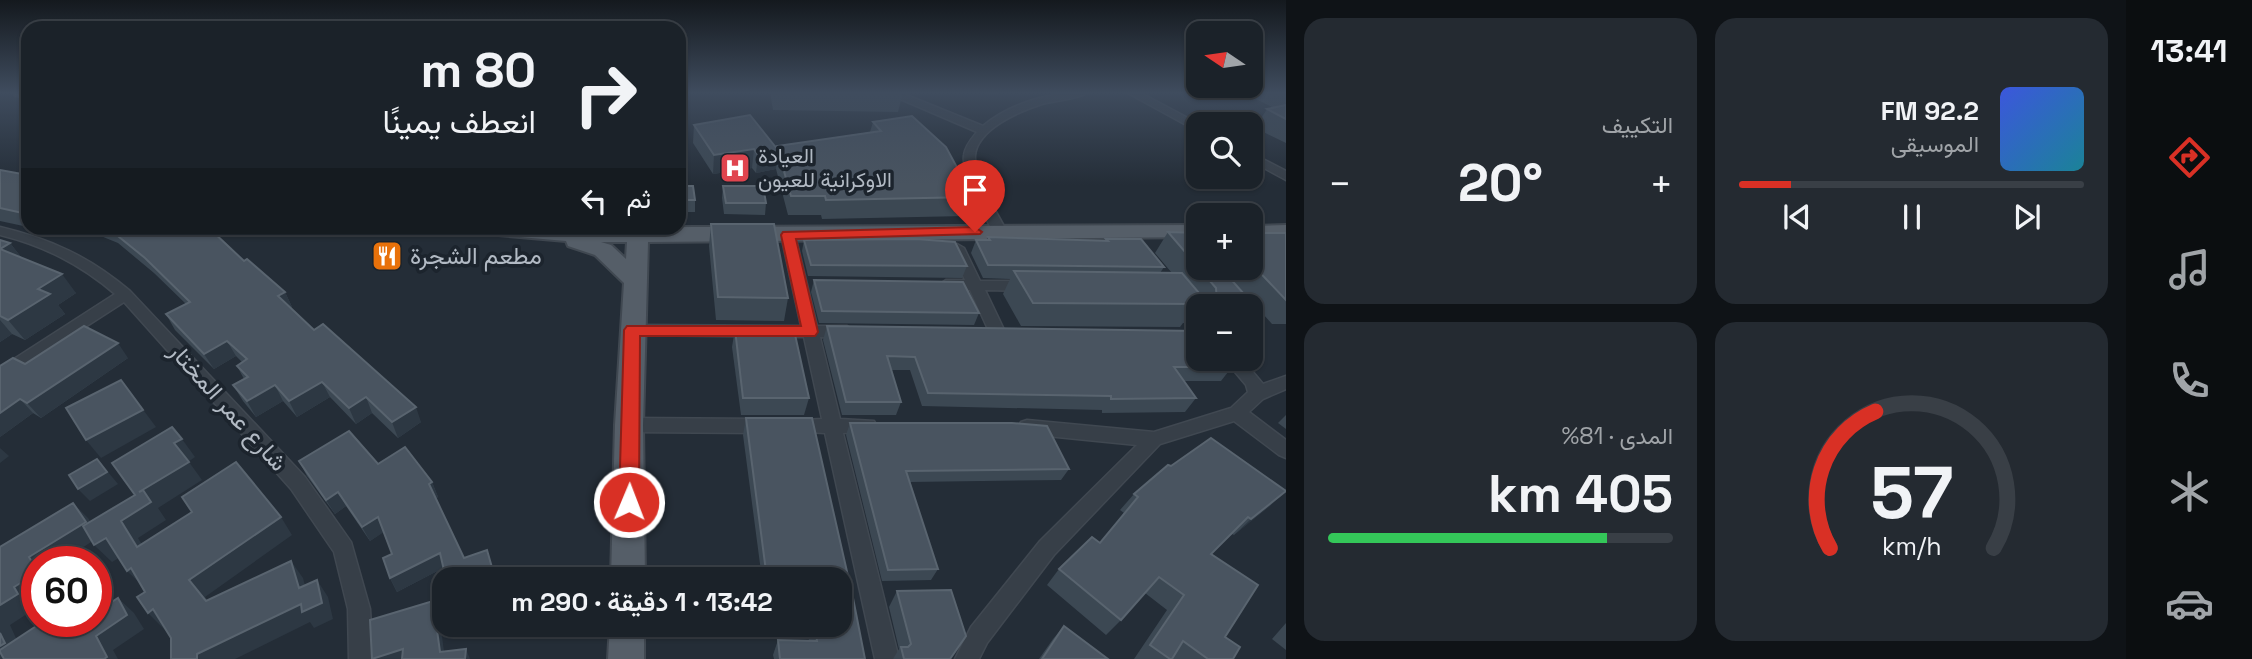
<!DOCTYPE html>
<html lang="ar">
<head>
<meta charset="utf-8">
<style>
  :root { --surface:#1b2229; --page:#242a31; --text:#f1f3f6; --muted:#a0a4a8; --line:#393f46; --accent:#d93025 }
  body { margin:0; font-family:"Space Grotesk",Vazirmatn,sans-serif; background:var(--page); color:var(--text); direction:rtl; height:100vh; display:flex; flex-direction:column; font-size:26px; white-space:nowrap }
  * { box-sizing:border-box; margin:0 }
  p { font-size:23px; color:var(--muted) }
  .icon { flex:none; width:38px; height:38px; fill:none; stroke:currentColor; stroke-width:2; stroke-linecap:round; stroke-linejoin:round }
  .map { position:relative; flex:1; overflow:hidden; direction:ltr }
  .panel { display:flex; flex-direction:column; gap:18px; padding:18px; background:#0f1317; width:840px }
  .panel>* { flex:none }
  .guide { position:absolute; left:21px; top:21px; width:665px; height:214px; border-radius:21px; box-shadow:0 2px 5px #0004,0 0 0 2px var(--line); direction:rtl; background:#1b2229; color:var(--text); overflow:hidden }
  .needle { width:46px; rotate:283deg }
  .tools { position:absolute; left:1186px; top:21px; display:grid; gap:14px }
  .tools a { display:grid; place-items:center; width:77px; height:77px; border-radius:14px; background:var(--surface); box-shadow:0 2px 5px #0004,0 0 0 2px var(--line); font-size:35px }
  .speed { position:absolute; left:21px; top:546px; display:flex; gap:14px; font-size:35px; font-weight:700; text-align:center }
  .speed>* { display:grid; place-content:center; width:91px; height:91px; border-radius:50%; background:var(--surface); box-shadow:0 2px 5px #0004,0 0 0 2px var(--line); line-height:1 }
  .speed .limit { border:10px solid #d22; background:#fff; color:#111 }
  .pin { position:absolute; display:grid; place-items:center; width:60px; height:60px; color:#fff; margin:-72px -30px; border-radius:50% 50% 50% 0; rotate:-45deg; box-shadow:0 0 7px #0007 }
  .pin .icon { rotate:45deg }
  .me { position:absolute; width:77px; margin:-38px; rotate:1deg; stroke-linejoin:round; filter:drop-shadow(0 0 5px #0008) }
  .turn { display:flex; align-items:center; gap:24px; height:147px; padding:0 35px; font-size:32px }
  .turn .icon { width:91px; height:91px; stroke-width:2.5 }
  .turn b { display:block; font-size:49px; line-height:60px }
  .then { display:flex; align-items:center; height:66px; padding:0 35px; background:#0003; gap:14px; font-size:26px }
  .big { font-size:52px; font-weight:600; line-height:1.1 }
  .panel .tile { flex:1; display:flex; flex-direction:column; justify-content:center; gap:10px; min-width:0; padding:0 24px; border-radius:21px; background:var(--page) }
  .panel .dial { align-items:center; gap:0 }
  .dial svg { height:182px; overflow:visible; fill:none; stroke:var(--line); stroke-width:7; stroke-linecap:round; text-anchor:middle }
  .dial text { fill:var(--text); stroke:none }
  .song { display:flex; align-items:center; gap:21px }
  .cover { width:84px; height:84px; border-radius:10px; background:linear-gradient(135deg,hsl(230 70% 55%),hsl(190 70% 35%)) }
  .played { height:7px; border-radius:4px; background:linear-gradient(90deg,var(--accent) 15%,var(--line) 15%) }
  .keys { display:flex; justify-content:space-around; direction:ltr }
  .heat { display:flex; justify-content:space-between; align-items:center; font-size:38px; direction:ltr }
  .charge { height:10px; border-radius:5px; background:linear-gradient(90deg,#34c759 81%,var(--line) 0) }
  .panel .tiles { flex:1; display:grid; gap:18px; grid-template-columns:repeat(2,1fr) }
  .trip { position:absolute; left:432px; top:567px; width:420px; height:70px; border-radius:21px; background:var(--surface); box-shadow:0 2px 5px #0004,0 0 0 2px var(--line); font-weight:600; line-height:70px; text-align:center; direction:rtl }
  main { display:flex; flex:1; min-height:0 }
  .dock { display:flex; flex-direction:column; width:126px; justify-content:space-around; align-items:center; background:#0b0e10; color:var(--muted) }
  .dock .icon { width:49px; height:49px }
  .dock .active { color:var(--accent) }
  .dock b { font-size:32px; color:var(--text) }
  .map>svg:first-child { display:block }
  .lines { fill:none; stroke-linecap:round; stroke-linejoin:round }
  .minor-casing { stroke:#404851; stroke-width:3 }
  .primary-casing { stroke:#404851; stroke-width:4 }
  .minor { fill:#373f48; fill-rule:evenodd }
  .primary { fill:#555e68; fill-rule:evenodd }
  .wall { fill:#3c4853 }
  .shaded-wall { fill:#2d3843 }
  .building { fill:#495460; stroke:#59646f; stroke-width:2 }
  .route { fill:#d93025; stroke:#8d1f18; stroke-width:2 }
  .labels { text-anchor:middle; stroke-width:7; stroke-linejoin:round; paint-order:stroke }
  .far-poi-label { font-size:21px; fill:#b2bac4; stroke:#1c242d; text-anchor:start }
  .poi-label { font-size:24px; fill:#b2bac4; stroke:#1c242d; text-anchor:start }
  .street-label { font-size:24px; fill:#b2bac4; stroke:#1c242d }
</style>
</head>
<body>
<main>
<nav class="dock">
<b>13:41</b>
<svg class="icon active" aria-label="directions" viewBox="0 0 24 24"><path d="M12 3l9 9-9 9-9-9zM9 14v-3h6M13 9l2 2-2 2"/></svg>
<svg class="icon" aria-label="music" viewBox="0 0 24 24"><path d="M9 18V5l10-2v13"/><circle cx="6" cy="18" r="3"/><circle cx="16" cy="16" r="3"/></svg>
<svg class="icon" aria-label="phone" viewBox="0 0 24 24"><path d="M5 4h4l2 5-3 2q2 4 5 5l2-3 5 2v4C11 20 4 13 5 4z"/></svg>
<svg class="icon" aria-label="climate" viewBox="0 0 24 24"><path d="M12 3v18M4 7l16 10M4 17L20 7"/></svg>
<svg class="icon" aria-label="car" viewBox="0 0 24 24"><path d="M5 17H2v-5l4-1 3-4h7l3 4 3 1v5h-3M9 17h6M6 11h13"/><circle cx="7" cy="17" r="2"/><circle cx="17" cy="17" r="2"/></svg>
</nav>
<section class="panel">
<div class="tiles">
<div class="tile">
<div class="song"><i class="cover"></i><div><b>92.2 FM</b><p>الموسيقى</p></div></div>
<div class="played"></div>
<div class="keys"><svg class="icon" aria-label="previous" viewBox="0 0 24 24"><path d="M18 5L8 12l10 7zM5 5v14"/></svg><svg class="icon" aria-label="pause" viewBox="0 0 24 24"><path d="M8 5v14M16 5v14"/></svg><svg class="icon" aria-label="next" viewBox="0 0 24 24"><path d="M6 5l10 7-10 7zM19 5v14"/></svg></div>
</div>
<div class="tile"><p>التكييف</p>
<div class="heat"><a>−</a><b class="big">20°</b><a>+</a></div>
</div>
<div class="tile dial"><svg viewBox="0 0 100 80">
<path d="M14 69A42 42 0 1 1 86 69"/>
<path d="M14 69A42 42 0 0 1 34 9" stroke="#d93025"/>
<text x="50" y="56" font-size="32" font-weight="700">57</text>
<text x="50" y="72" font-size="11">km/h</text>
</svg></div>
<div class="tile"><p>المدى · 81%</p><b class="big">405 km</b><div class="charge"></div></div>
</div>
</section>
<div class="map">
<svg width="1286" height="659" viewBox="0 0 1286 659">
  <rect width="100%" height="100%" fill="#242d37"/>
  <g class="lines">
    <g class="minor-casing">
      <g id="minor">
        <path d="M 884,92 L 899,92 L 983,126 C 1012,102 1051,92 1089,92 C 1076,100 1056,100 1042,104 C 1020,111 977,129 975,156 C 974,178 997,212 1007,232 L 1000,236 L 993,232 C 984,213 961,176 964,155 C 965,146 972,138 977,132 Z"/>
        <path d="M 1126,92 L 1139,92 L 1199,124 L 1199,132 Z"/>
        <path d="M 1251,153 L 1286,171 L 1286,180 L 1251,161 Z"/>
        <path d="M 0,227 C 51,239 90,257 130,291 L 305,477 L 351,542 L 370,609 L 373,659 L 349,659 L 348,609 L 334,552 L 291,489 L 124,302 L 0,382 L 0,368 L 115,294 C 80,264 44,246 0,235 Z"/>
        <path d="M 788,231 L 795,235 L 817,326 L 847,326 L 855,332 L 847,338 L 820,337 L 840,419 L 874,421 L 877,426 L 874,431 L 843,433 L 899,659 L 875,659 L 825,433 L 787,431 L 784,426 L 787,421 L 822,419 L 804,337 L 632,335 L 624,330 L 632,325 L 801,326 L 781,235 Z"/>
        <path d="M 957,244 L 964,248 L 980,281 L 1028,281 L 1035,286 L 1028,291 L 985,290 L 1006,334 L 1004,338 L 992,338 L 970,290 L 946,290 L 939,285 L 946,280 L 965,280 L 950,248 Z"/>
        <path d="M 1182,295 C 1197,299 1199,313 1199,326 L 1193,325 L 1174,300 Z"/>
        <path d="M 1224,359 L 1242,359 L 1263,384 L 1286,376 L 1286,389 L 1263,399 L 1249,412 L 1286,440 L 1286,458 L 1279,455 L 1234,421 L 1160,444 L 1054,555 L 987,643 L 979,659 L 955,659 L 971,627 L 1040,541 L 1137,445 L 1027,434 L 1021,432 L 1018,427 L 1021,422 L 1027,420 L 1154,432 L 1231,408 L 1248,392 L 1246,385 Z"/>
        <path d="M 629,418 L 763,419 L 769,421 L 772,426 L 769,431 L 763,433 L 629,432 L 623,430 L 620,425 L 623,420 Z"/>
      </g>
    </g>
    <g class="primary-casing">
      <g id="primary">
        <path d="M 13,92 L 28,92 L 28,98 L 15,95 Z"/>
        <path d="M 1199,225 L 1199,237 L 648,242 L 643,425 L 645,579 L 611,579 L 615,425 L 624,283 L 595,255 L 568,246 L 566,241 L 486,234 L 479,232 L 476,228 ZM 601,242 L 627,242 L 626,259 L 611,245 Z"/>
        <path d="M 1286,225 L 1286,237 L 1251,238 L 1251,226 Z"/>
        <path d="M 610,625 L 644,625 L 644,659 L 608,659 Z"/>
      </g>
    </g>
    <use href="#minor" class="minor"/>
    <use href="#primary" class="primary"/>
  </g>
  <g class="wall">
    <path d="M 770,92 L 903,92 L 898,112 L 773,110 Z"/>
    <path d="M 979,92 L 999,92 L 998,95 Z"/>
    <path d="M 1242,92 L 1286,92 L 1286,143 L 1255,128 L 1267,109 L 1274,108 Z"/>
    <path d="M 873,122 L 973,197 L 966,216 L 822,219 L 821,215 L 788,215 L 776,169 L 756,173 L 752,168 L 713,174 L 693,143 L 694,125 L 777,148 L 777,146 L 870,132 Z"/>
    <path d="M 0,170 L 28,175 L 28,227 L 0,221 Z"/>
    <path d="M 679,186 L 695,200 L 695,212 L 679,212 Z"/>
    <path d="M 723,186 L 766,203 L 765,215 L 724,214 L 722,198 Z"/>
    <path d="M 711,224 L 788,298 L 784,321 L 716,320 L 709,246 Z"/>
    <path d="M 81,228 L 168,228 L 175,233 L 198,235 L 244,261 L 285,292 L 292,307 L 291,308 L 314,330 L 421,422 L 398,438 L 372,413 L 356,424 L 330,397 L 297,417 L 283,401 L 256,417 L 243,401 L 233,385 L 244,379 L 237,366 L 242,362 L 236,356 L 214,369 L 175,330 L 166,314 L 186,304 L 154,273 L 118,243 Z"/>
    <path d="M 1168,232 L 1199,268 L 1251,268 L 1251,233 L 1286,233 L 1286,324 L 1272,324 L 1234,282 L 1233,282 L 1252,303 L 1249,306 L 1199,306 L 1199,309 L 1188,323 L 1183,323 L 1180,327 L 1021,326 L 1003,294 L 1010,279 L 983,278 L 971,253 L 976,240 L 986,240 L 988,237 L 1105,241 L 1106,239 L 1164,267 L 1160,273 L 1172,273 L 1155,253 Z"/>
    <path d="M 0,240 L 10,243 L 21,257 L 76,293 L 58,305 L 65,314 L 25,340 L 12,334 L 0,342 Z"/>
    <path d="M 804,240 L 967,266 L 962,278 L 808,276 L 802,251 Z"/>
    <path d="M 814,280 L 979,313 L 974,325 L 819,323 L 811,292 Z"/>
    <path d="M 827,326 L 1232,367 L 1221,381 L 1184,381 L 1196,398 L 1185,412 L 1102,413 L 1102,410 L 922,406 L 910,370 L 891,370 L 901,402 L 896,415 L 842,415 L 823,340 Z"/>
    <path d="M 735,329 L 809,398 L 804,415 L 741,415 L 732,347 Z"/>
    <path d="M 128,358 L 41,418 L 33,413 L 0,437 L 25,364 Z"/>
    <path d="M 1286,415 L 1286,429 L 1278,423 Z"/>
    <path d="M 746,418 L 812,418 L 853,598 L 865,659 L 774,659 L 773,655 L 778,640 L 809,641 L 807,625 L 840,625 L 840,579 L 762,579 L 743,435 Z"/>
    <path d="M 850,423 L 1069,469 L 1061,480 L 910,482 L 938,569 L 931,580 L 882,581 L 846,435 Z"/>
    <path d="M 299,461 L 378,464 L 432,482 L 438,497 L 436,498 L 443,568 L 397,592 L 390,578 L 392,554 L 383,532 L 370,541 L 346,506 L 335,514 L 307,476 Z"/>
    <path d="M 1171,466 L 1286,491 L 1234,535 L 1232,534 L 1211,554 L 1225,637 L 1233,659 L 1134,659 L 1167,610 L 1145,593 L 1121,620 L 1106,635 L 1047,585 L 1059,569 L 1100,543 L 1124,513 L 1120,510 L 1134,494 Z"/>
    <path d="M 897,591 L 950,659 L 893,659 L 899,649 L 889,607 Z"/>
    <path d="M 1286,623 L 1286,650 L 1272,639 Z"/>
    <path d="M 1064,626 L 1108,659 L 1039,659 L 1053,639 Z"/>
  </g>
  <g class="shaded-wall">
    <path d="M 754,149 L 752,168 L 713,174 L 714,155 Z"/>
    <path d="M 778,150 L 776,169 L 756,173 L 758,155 Z"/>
    <path d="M 10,243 L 25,262 L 0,249 Z"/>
    <path d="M 62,274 L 76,293 L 58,305 L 65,314 L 25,340 L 8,320 L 38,289 Z"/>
    <path d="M 285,292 L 292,307 L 285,311 L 278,296 Z"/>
    <path d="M 0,320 L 12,334 L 0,342 Z"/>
    <path d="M 227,341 L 236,356 L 214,369 L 204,354 Z"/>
    <path d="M 118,343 L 128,358 L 41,418 L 27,403 Z"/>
    <path d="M 121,380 L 156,427 L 101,458 L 86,440 Z"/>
    <path d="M 322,382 L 330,397 L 297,417 L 289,401 Z"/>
    <path d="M 275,385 L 283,401 L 256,417 L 247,401 Z"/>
    <path d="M 366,397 L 372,413 L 356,424 L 349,408 Z"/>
    <path d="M 20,399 L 33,413 L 0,437 L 0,413 Z"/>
    <path d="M 416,407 L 421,422 L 398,438 L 392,422 Z"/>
    <path d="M 182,439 L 195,457 L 188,462 L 174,443 Z"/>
    <path d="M 0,448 L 9,456 L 0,463 Z"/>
    <path d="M 97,459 L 118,484 L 90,501 L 78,489 Z"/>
    <path d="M 189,462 L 202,480 L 158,508 L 166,520 L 138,538 L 154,565 L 137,547 L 121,521 L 139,492 Z"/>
    <path d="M 432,482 L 438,497 L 435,499 L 429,484 Z"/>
    <path d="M 1286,491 L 1269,507 L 1234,535 L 1251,519 Z"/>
    <path d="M 338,492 L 346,506 L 335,514 L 326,500 Z"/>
    <path d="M 73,503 L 88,518 L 100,536 L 61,562 L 37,562 L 37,570 L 29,557 Z"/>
    <path d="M 281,517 L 292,535 L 205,597 L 221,617 L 206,601 L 189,580 Z"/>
    <path d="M 378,517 L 384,532 L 370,541 L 362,527 Z"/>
    <path d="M 106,538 L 124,555 L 112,562 L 94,545 Z"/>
    <path d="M 440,553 L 445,567 L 397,592 L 390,578 Z"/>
    <path d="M 291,561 L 303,578 L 310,605 L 299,588 Z"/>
    <path d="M 131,568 L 145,588 L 127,571 Z"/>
    <path d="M 37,573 L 37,598 L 32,601 L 36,608 L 10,625 L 24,656 L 20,659 L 0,659 L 0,605 L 14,587 Z"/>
    <path d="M 317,580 L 328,597 L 333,619 L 314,628 L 310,622 L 235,659 L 197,659 L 197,654 Z"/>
    <path d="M 118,598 L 134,613 L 144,629 L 113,650 L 118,659 L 104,659 L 96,636 L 80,621 L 90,621 Z"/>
    <path d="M 433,601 L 439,614 L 445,659 L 440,652 Z"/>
    <path d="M 153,609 L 165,630 L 148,613 Z"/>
    <path d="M 403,649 L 409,659 L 373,659 Z"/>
    <path d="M 466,649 L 470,659 L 465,659 Z"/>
  </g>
  <g class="building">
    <path d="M 1286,105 L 1286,119 L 1267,109 Z"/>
    <path d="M 750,115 L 778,150 L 777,146 L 881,131 L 873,122 L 912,116 L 946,147 L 973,197 L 826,200 L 825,196 L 791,196 L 778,150 L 758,155 L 754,149 L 714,155 L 694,125 Z"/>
    <path d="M 0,170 L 28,175 L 28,214 L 27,214 L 0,208 Z"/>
    <path d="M 679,186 L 693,186 L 695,200 L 679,200 Z"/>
    <path d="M 723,186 L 763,186 L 766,203 L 726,203 Z"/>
    <path d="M 711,224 L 774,224 L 788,298 L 718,297 Z"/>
    <path d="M 108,228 L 168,228 L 175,233 L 188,228 L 198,235 L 210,229 L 244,261 L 247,259 L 285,292 L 278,296 L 314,330 L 323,324 L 416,407 L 392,422 L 366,397 L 349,408 L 322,382 L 289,401 L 275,385 L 247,401 L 233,385 L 248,377 L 237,366 L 247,359 L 227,341 L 204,354 L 166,314 L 190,302 L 145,258 Z"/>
    <path d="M 1168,232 L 1199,233 L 1199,268 L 1221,268 L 1252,303 L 1217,303 L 1216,288 Z"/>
    <path d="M 1251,233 L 1286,233 L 1286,300 L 1251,263 Z"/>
    <path d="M 988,237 L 1108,241 L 1106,239 L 1141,239 L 1164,267 L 988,265 L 976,240 L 990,240 Z"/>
    <path d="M 916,239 L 955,242 L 967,266 L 811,265 L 804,240 Z"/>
    <path d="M 0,240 L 10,243 L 0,249 Z"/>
    <path d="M 0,249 L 62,274 L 38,289 L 50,294 L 8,320 L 0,316 Z"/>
    <path d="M 1014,271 L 1182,273 L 1205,300 L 1193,300 L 1196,304 L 1033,303 Z"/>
    <path d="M 814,280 L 963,282 L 979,313 L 822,311 Z"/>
    <path d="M 84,326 L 118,343 L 27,403 L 20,399 L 0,413 L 0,366 L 13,358 L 25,364 Z"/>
    <path d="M 827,326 L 1199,331 L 1199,359 L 1226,359 L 1232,367 L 1174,367 L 1196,398 L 1111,399 L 1111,396 L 928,393 L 915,357 L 887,356 L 901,402 L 846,402 Z"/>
    <path d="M 735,329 L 794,330 L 809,398 L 743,398 Z"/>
    <path d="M 121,380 L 143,410 L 86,440 L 66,408 Z"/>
    <path d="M 746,418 L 812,418 L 853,598 L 865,659 L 780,659 L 778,640 L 817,641 L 815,625 L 840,625 L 840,579 L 767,579 Z"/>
    <path d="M 850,423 L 1012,423 L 1047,426 L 1069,469 L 906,471 L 938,569 L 888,570 Z"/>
    <path d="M 172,427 L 182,439 L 174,443 L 189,462 L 139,492 L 143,490 L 151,502 L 121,521 L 137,547 L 192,512 L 182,497 L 236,462 L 281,517 L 189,580 L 206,601 L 291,561 L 299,588 L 317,580 L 322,603 L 302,612 L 301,604 L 197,654 L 197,659 L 171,659 L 171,638 L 153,609 L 148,613 L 137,597 L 145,592 L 131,568 L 127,571 L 106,538 L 94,545 L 83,526 L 135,495 L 112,463 Z"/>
    <path d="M 349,431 L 378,464 L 405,447 L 432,482 L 429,484 L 464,558 L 487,550 L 495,578 L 491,579 L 446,579 L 440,553 L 390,578 L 383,558 L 392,554 L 378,517 L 362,527 L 338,492 L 326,500 L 299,461 Z"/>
    <path d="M 1211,438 L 1286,491 L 1251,519 L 1248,517 L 1211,554 L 1258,585 L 1225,637 L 1240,647 L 1233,659 L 1208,659 L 1183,641 L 1172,659 L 1170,659 L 1150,645 L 1184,595 L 1159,577 L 1121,620 L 1059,569 L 1092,537 L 1100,543 L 1138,497 L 1134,494 L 1168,465 L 1171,466 Z"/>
    <path d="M 97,459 L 107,472 L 78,489 L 69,475 Z"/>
    <path d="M 73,503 L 86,522 L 29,557 L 37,570 L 37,573 L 14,587 L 18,594 L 0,605 L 0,547 Z"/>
    <path d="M 951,590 L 966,636 L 950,659 L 904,659 L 901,647 L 908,647 L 911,644 L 897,591 Z"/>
    <path d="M 118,598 L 127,615 L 96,636 L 107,657 L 104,659 L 4,659 L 0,652 L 0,650 L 44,621 L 96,621 L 96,612 Z"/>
    <path d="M 433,601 L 440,652 L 466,649 L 465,659 L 402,659 L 403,649 L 372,659 L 370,620 Z"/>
    <path d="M 1064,626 L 1108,659 L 1042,659 Z"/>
    <path d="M 0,633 L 5,643 L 0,646 Z"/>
  </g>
  <linearGradient id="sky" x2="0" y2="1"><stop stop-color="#14191e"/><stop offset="0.5" stop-color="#3f4c5e"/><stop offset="1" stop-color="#3f4c5e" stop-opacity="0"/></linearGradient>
  <rect width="1286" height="185" fill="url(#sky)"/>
  <path class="route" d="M 975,227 L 982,232 L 980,234 L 796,239 L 818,332 L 815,336 L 640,336 L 639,502 L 636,508 L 629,511 L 622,508 L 619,502 L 624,330 L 627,326 L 801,326 L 781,235 L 783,232 Z"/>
  <defs>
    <g id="hospital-square" transform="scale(1.575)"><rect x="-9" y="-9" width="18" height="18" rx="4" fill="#e0444e" stroke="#1c242d"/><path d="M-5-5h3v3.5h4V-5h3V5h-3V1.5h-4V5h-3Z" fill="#fff"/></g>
    <g id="restaurant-square" transform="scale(1.575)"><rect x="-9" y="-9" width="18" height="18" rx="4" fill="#e8710a" stroke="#1c242d"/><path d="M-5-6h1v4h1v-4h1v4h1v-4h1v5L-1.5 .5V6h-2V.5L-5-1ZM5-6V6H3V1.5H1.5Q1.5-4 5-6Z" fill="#fff"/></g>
  </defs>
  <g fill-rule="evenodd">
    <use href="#hospital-square" x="735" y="168"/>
    <use href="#restaurant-square" x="387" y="256"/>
  </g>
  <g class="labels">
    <g class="far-poi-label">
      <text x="758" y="163">العيادة<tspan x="758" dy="24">الاوكرانية للعيون</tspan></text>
    </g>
    <g class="poi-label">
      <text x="410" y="264">مطعم الشجرة</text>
    </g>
    <g class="street-label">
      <text transform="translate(228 407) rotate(48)" y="8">شارع عمر المختار</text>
    </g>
  </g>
</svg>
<div class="tools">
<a><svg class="needle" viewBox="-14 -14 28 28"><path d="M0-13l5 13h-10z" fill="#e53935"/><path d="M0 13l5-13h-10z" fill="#a0a4a8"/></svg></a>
<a><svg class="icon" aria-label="search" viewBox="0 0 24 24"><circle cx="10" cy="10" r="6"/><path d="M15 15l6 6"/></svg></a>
<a>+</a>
<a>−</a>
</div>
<div class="speed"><div class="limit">60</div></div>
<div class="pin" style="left:975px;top:232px;background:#d93025"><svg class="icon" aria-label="arrive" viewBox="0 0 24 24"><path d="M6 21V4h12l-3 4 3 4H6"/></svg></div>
<svg class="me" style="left:629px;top:502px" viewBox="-20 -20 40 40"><circle r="17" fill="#d93025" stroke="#fff" stroke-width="3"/><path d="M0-11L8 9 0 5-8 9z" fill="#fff"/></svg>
<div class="trip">13:42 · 1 دقيقة · 290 m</div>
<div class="guide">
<div class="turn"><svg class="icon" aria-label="right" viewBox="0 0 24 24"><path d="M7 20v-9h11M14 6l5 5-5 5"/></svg><div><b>80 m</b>انعطف يمينًا</div></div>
<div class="then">ثم<svg class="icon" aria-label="left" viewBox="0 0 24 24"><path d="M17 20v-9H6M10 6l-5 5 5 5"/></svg></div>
</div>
</div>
</main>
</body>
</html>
